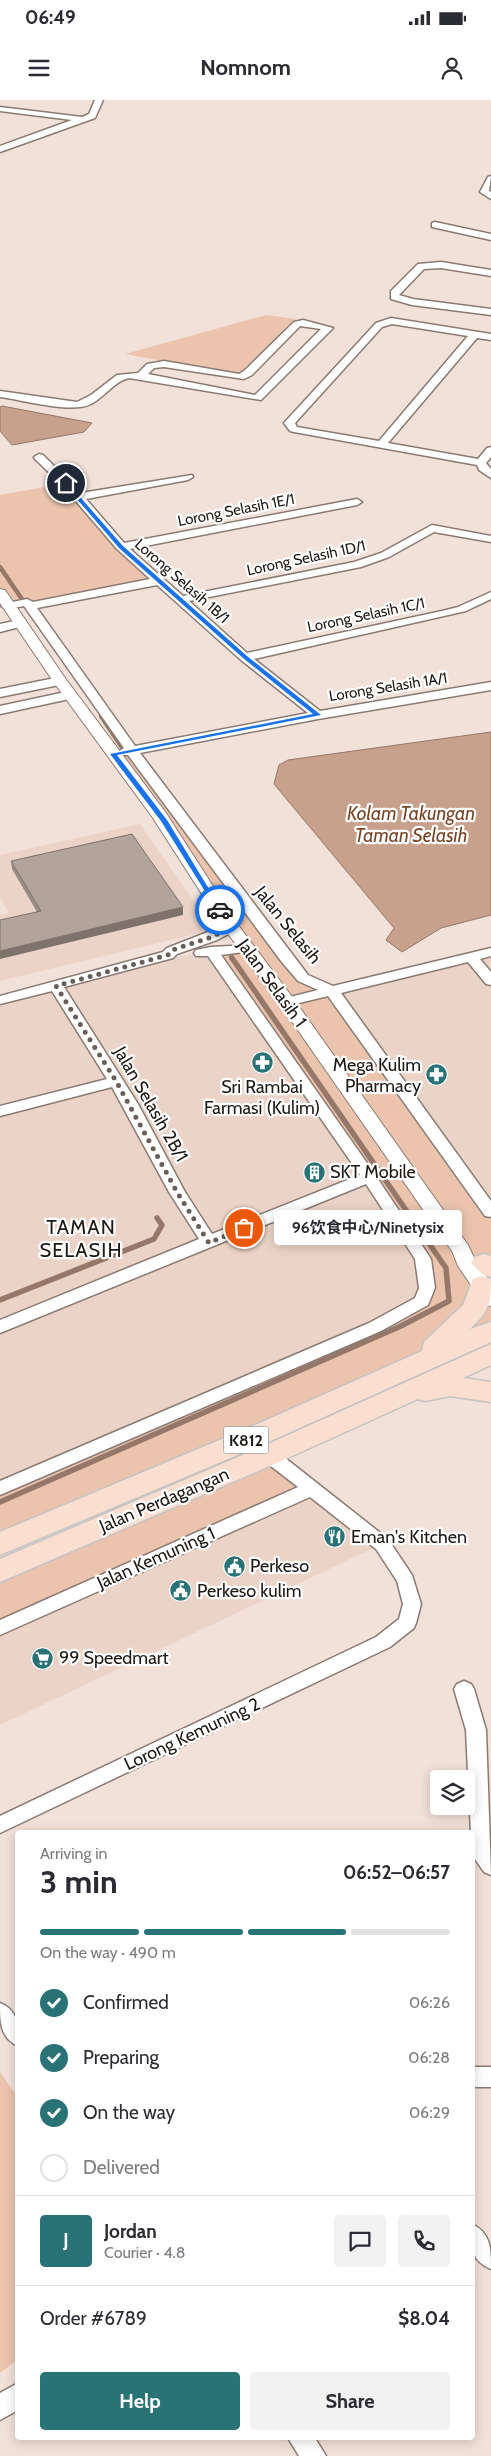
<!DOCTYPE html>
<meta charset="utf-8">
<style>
body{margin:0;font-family:Cabin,"Noto Sans SC",sans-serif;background:#f2f2f3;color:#2b2b33;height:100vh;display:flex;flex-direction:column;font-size:19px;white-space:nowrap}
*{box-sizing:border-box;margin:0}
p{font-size:16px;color:#7c7c81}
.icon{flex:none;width:28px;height:28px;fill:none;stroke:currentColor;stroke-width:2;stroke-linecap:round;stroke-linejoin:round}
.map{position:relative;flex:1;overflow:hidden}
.sheet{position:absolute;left:15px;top:1730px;width:460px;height:610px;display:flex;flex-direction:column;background:#fff;border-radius:5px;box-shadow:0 2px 12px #0003}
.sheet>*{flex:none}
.buttons{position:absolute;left:430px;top:1670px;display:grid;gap:10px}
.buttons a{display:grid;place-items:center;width:45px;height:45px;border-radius:5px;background:#fff;box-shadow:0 2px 12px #0003;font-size:25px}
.pin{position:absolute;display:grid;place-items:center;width:42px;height:42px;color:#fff;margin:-21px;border:2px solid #fff;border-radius:50%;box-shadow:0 1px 5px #0007}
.courier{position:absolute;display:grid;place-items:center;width:50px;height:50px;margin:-25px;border:4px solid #1a73e8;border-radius:50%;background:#fff;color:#222;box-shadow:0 1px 6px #0007}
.bubble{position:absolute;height:35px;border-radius:5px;background:#fff;box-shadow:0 2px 12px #0003;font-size:16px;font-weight:700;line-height:35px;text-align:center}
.headline em{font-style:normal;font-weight:700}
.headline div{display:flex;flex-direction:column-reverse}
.headline{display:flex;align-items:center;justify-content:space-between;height:85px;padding:0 25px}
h1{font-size:32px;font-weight:700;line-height:38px}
.bar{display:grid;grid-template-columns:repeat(4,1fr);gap:8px 5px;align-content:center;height:60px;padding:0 25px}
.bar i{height:6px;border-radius:4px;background:#e1e1e2}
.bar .on{background:#297377}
.bar p{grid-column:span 4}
.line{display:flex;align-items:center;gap:12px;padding:0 25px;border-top:1px solid #e1e1e2}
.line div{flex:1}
.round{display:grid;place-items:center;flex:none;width:52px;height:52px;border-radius:5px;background:#f2f2f3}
ol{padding:0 25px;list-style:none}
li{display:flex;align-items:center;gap:15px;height:55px}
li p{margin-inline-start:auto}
li .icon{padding:5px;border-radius:50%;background:#297377;color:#fff;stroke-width:4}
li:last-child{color:#7c7c81}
li i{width:28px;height:28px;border:2px solid #e1e1e2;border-radius:50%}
.button{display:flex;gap:10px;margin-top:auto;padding:10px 25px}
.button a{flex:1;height:58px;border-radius:5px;background:#297377;color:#fff;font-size:20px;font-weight:700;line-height:58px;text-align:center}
.button a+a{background:#f2f2f3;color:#2b2b33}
.status{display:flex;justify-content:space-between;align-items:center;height:35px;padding:0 25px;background:#fff;direction:ltr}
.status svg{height:14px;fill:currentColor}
header{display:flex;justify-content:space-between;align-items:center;height:65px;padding:0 25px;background:#fff;font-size:22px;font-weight:700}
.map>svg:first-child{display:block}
.built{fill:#ebd4c7}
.green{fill:#ecc4ae}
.water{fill:#c8a18d;stroke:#957869}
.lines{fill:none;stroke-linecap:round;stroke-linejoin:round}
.stream-far1{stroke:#957869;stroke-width:4.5}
.stream{stroke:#957869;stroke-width:5.5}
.minor-casing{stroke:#897b73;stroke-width:3}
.tertiary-casing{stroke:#897b73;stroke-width:2}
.primary-casing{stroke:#c5c3c2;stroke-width:3}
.minor{fill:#fff;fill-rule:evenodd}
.tertiary{fill:#fff;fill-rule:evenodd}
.primary{fill:#fadfd1;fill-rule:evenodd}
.wall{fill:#998c85}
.shaded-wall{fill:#7d726c}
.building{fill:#b2a39b;stroke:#7d726c}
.route{fill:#1a73e8}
.done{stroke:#685f5a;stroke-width:5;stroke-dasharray:0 9}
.labels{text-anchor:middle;stroke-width:4.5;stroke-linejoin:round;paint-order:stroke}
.far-street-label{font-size:15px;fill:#1f1916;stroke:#fff}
.shield{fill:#fff;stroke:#625e5c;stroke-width:1}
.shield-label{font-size:16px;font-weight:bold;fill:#1f1916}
.street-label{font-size:18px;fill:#1f1916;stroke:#fff}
.poi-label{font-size:18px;fill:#1f1916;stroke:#fff;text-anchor:start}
.water-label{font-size:19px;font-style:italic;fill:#794426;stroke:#fff}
.quarter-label{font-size:20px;letter-spacing:1px;fill:#1f1916;stroke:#fff}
</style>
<div class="status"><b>06:49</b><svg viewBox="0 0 49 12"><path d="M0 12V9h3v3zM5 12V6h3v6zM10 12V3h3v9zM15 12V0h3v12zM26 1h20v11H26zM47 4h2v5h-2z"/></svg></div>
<header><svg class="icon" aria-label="menu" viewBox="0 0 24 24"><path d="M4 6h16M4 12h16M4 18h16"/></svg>Nomnom<svg class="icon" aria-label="person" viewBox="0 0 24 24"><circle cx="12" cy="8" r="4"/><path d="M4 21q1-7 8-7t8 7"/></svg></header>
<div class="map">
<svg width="491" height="2356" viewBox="0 0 491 2356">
<rect width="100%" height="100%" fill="#f1e1d9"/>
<g class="built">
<polygon points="140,724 209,823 200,833 0,881 0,815 9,813 0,797 0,755"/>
<polygon points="230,848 287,902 491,852 491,1168 462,1150 482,1185 0,1388 0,900 168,855 178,857"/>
<polygon points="312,1388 382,1444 0,1625 0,1528"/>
</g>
<g class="green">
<polygon points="266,215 296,219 241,272 234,274 125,254"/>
<polygon points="66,383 158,481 30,506 27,502 7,506 0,493 0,395"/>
<polygon points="131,651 303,878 332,891 491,1112 491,1172 477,1158 461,1150 491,1199 491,1231 0,1444 0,1384 421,1201 426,1170 211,851 245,848 113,654"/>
<polygon points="269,1355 312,1388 0,1528 0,1471"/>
<polygon points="0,1972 18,1998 17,2260 0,2273"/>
</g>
<g class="water">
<polygon points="2,306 92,323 84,332 12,345 0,331 0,307"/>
<polygon points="491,632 491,815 441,828 402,852 386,840 394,828 274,684 279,665 288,660"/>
</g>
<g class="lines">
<g class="stream-far1">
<polyline points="0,467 26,505"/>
<polyline points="101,616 125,652"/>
<polyline points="231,857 233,860"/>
</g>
<g class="stream">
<polyline points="0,1200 154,1139 162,1125 157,1118"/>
<polyline points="0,1402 401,1226 449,1201 446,1168 232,858"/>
</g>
<defs>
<g id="minor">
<polygon points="95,0 103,0 95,18 0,52 0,46 72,20 0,11 0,7 82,17 89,14"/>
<polygon points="491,76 489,91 491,92 491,99 480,92 488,77"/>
<polygon points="435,122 491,134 491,140 432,127 432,123"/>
<polygon points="441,162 491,170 491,176 441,168 424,169 399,195 413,199 491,209 491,215 412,205 391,199 391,191 418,164"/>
<path d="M391 218 491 234V240L477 238 388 343 478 359 487 348 491 347V357L486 363 491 369V378L479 370 477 365 294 332 290 331 284 323 376 223ZM392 224 468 236 379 341 297 327 295 323 382 227Z"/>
<path d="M303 220 333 228 261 300 129 278C113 282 105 297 91 304 72 314 23 300 0 297V291L77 302 91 295 117 275 138 273 147 264 164 261 239 274 244 271 294 222ZM300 226 321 229 255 295 148 274 154 268 164 267 244 279 252 275Z"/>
<path d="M39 354 43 355 81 393 192 375 193 377 188 380 86 399 124 443 357 399 362 402 357 405 130 449 183 496 354 462 381 453 432 425 491 436V442L434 432 389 457 361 467 189 501 247 553 442 511 458 507 491 492V499L466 511 254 559 320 611 491 582V590L318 619 140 653 308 875 333 886 491 848V856L480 859 491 872V885L486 884 468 862 341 893 491 1101V1117L485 1116 328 896 287 906 282 905 280 902 282 899 318 890 298 881 281 861 128 655H120L118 652 124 648 24 506 7 509 1 506 3 504 27 499 33 502 150 479 117 449 62 385 35 359 34 357ZM157 485 241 560 308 613 135 646 37 508Z"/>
<polygon points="19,520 23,522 23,526 0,532 0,524"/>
<polygon points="60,577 64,578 66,581 64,584 0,597 0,589"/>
<polygon points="70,591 74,592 76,595 74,598 0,614 0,606"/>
<polygon points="231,823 236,824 238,827 236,830 217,840 177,854 173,858 64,887 138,1004 185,1092 212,1134 360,1075 208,856 196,856 194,853 196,850 211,847 251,845 253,848 251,851 221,855 374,1073 431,1159 435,1188 428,1205 381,1231 0,1395 0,1381 369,1223 415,1198 419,1188 415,1159 366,1084 0,1233 0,1220 199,1139 169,1092 112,987 0,1016 0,1006 107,979 52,891 0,904 0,896 163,852 167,848"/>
<polygon points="269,1349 275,1350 388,1439 412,1475 421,1504 416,1523 414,1528 390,1547 0,1733 0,1716 376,1537 399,1519 403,1504 397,1481 376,1449 310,1397 0,1535 0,1520 298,1387 263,1360 260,1355 263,1350"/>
<polygon points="464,1581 471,1584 474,1589 486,1630 491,1775 484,1772 472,1755 466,1630 454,1589 457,1584"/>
<path d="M0 1903C20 1911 18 1928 18 1946 0 1938 0 1921 0 1903Z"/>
<rect x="472" y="1967" width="19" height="20"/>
<path d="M472 2124C491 2133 491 2149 491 2169 469 2160 472 2145 472 2124Z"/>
<polygon points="18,2283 18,2310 0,2320 0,2293"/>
<polygon points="288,2338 315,2338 326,2356 299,2356"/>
</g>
<polygon id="tertiary" points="0,489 5,490 65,578 166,713 238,825 293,898 468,1145 475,1160 491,1184 491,1206 484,1204 458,1166 452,1151 281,906 223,827 153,718 55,584 0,503"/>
<g id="primary">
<polygon points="484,1154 491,1156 491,1177 482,1174 471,1163 475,1157"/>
<path d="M482 1176 491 1179C491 1205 489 1211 470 1229L491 1222V1242L266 1343 0 1455V1432L246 1329 422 1251 424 1242 463 1205 473 1179Z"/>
<polygon points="491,1244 491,1265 463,1278 491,1282 491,1302 450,1296 425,1301 418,1299 279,1362 0,1482 0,1459 259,1348"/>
</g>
</defs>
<use href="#minor" class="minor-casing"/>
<use href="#tertiary" class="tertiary-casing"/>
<use href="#primary" class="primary-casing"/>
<use href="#minor" class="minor"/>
<use href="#tertiary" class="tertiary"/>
<use href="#primary" class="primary"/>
</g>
<polygon class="wall" points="11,761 183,815 37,812 12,769"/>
<polygon class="shaded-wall" points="183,807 183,815 0,859 0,851"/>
<polygon class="building" points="132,734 183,807 0,851 0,820 41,811 11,761"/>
<polygon class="route" points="66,381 123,446 247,556 321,615 117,655 167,720 223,812 218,812 161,721 110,654 313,614 243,558 119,448 64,384"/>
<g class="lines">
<polyline class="done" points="220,810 231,827 212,837 172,850 168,855 56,886 116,981 177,1092 209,1143 244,1128"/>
</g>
<defs>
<symbol id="pharmacy-disc" viewBox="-11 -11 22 22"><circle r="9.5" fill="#297377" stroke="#fff"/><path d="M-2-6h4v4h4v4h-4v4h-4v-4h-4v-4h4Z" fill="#fff"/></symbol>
<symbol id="building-disc" viewBox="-11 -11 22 22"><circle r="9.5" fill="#297377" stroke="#fff"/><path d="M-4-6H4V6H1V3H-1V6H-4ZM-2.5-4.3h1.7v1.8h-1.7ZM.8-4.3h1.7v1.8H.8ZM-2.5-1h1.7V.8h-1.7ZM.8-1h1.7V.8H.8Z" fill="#fff"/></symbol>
<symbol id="restaurant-disc" viewBox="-11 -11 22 22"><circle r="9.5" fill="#297377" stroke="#fff"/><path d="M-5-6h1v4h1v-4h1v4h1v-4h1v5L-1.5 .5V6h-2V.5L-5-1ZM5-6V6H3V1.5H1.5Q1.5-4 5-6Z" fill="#fff"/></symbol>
<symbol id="civic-disc" viewBox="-11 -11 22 22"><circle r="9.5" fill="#297377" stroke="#fff"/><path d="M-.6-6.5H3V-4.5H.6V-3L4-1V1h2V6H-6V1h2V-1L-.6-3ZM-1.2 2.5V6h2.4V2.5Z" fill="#fff"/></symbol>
<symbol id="supermarket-disc" viewBox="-11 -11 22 22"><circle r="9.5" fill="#297377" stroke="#fff"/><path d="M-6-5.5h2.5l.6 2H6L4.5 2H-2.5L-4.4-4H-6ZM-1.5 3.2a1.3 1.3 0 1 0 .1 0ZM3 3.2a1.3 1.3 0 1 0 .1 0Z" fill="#fff"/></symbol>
</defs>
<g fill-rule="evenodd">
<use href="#pharmacy-disc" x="250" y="950" width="25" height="25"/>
<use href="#pharmacy-disc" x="424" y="962" width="25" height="25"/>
<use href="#building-disc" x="302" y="1060" width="25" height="25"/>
<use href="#restaurant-disc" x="322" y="1424" width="25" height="25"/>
<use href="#civic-disc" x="222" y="1454" width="25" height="25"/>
<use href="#civic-disc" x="168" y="1478" width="25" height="25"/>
<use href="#supermarket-disc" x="30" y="1546" width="25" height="25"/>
</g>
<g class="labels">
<g class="far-street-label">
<text transform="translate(236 410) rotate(-11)" y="5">Lorong Selasih 1E/1</text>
<text transform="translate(306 458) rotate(-12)" y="5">Lorong Selasih 1D/1</text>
<text transform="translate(182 481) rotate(41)" y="5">Lorong Selasih 1B/1</text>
<text transform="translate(366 515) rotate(-12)" y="5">Lorong Selasih 1C/1</text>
<text transform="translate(388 587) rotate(-9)" y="5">Lorong Selasih 1A/1</text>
</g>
<rect class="shield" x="223.5" y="1326.5" width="45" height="27" rx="4"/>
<g class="shield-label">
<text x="246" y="1346">K812</text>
</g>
<g class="street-label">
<text transform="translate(288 825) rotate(51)" y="6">Jalan Selasih</text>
<text transform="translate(272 883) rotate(54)" y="6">Jalan Selasih 1</text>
<text transform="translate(151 1004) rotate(60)" y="6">Jalan Selasih 2B/1</text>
<text transform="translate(164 1400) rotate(-23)" y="6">Jalan Perdagangan</text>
<text transform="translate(156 1458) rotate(-24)" y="6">Jalan Kemuning 1</text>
<text transform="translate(192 1634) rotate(-25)" y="6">Lorong Kemuning 2</text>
</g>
<g class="poi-label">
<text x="421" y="971" text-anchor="end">Mega Kulim<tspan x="421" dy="21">Pharmacy</tspan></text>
<text x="262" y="993" text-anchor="middle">Sri Rambai<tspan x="262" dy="21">Farmasi (Kulim)</tspan></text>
<text x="330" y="1078">SKT Mobile</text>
<text x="351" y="1443">Eman's Kitchen</text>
<text x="250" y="1472">Perkeso</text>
<text x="197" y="1497">Perkeso kulim</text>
<text x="59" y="1564">99 Speedmart</text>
</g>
<g class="water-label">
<text x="411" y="720">Kolam Takungan<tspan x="411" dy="22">Taman Selasih</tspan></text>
</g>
<g class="quarter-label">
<text x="81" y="1134">TAMAN<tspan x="81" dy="23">SELASIH</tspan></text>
</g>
</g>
</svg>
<div class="buttons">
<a><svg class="icon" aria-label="layers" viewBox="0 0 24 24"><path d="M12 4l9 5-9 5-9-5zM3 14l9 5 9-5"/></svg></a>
</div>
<div class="pin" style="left:244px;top:1128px;background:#ea580c"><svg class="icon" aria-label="bag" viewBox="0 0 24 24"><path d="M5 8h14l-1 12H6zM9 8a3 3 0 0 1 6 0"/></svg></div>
<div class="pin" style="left:66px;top:383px;background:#1f2937"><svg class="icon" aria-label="home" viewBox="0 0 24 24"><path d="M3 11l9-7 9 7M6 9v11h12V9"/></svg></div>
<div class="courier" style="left:220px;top:810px"><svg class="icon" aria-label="car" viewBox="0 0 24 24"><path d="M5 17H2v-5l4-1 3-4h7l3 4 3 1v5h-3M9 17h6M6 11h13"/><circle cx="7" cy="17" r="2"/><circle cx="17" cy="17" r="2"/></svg></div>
<div class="bubble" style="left:274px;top:1110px;width:188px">96饮食中心/Ninetysix</div>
<section class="sheet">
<div class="headline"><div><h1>3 min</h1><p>Arriving in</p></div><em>06:52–06:57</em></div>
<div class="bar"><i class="on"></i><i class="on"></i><i class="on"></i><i></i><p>On the way · 490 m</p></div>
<ol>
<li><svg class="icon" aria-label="check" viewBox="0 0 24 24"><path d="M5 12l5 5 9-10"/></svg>Confirmed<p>06:26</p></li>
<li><svg class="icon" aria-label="check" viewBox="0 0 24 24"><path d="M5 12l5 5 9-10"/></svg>Preparing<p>06:28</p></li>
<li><svg class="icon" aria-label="check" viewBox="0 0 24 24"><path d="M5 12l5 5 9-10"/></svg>On the way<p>06:29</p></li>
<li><i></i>Delivered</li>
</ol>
<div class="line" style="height:90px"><b class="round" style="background:#297377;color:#fff">J</b><div><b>Jordan</b><p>Courier · 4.8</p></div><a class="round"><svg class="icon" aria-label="chat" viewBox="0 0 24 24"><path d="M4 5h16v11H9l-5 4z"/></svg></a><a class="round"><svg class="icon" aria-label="phone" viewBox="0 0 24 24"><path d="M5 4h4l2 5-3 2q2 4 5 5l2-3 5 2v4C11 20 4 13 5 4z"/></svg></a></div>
<div class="line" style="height:65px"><div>Order #6789</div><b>$8.04</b></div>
<div class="button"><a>Help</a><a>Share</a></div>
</section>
</div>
